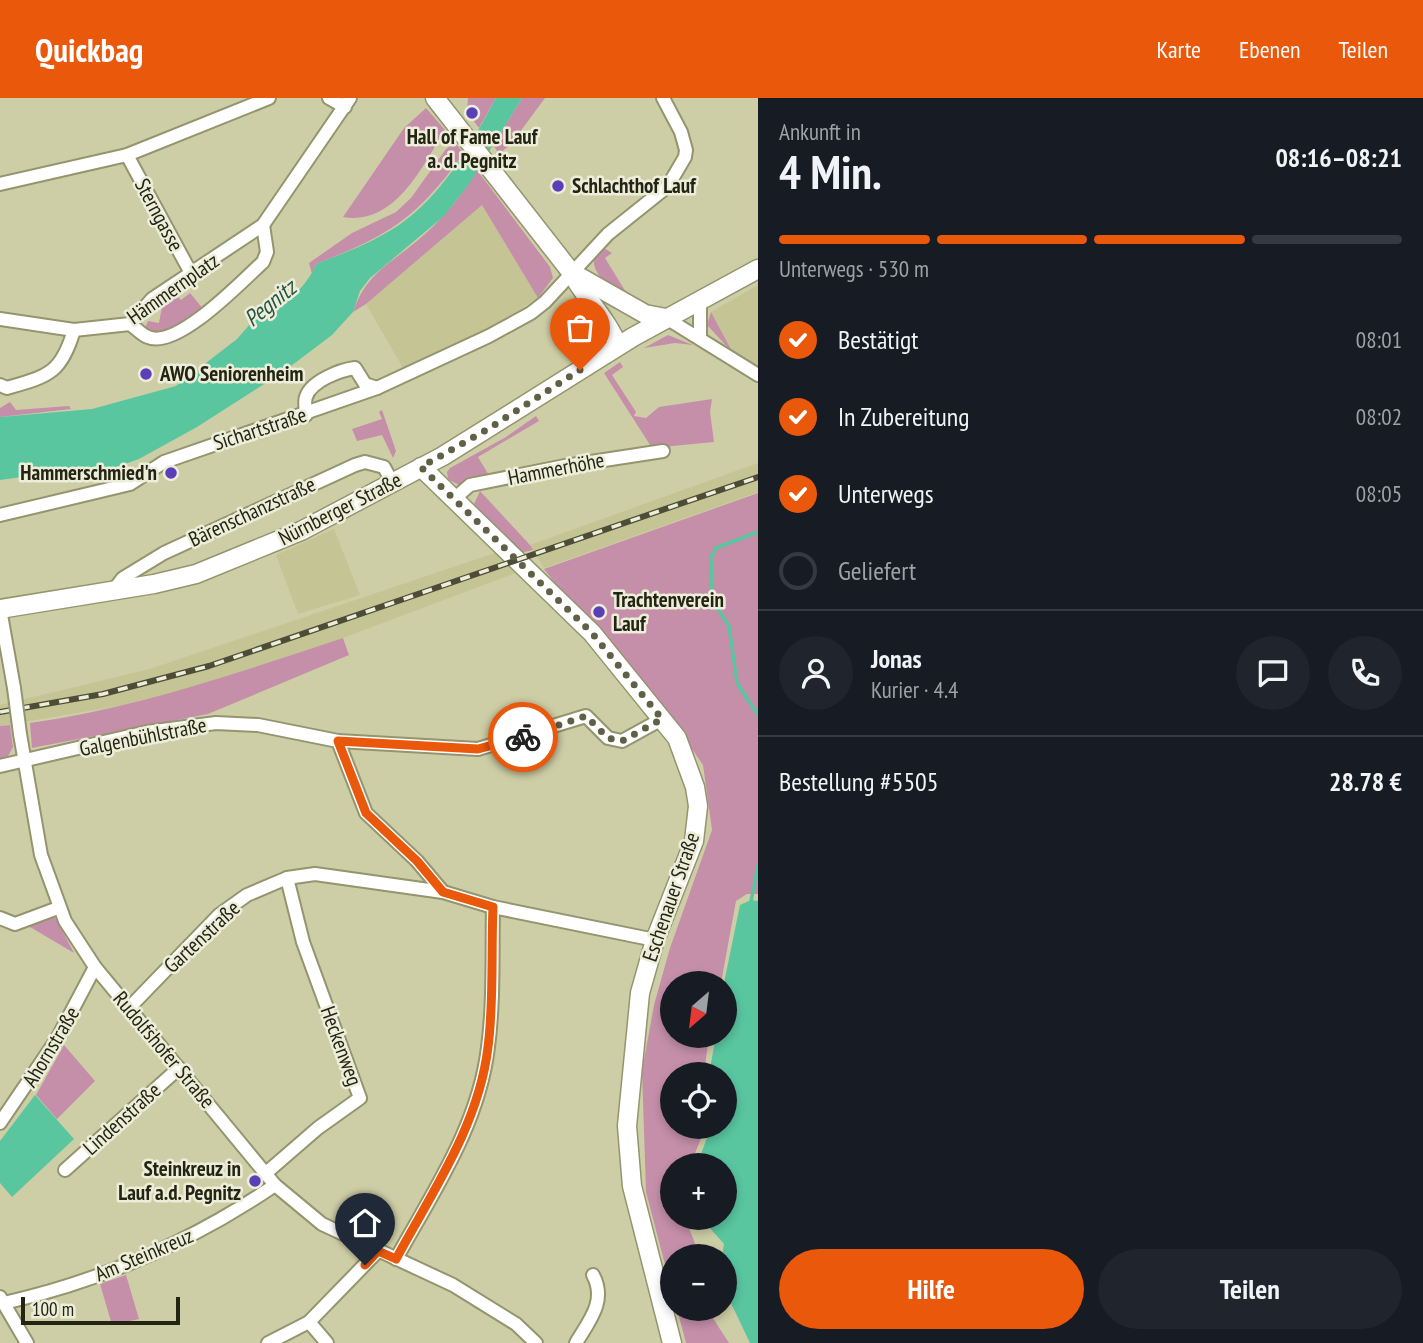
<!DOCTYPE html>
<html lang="de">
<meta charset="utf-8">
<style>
body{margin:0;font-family:"PT Sans Narrow",sans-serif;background:#20242c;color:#f1f3f6;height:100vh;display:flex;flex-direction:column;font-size:26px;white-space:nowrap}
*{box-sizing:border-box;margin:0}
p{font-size:23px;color:#9ea1a6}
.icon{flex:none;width:38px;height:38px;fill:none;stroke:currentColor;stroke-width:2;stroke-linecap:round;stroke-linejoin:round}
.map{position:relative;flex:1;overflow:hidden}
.sheet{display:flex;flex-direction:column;background:#171b24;width:665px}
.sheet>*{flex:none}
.needle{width:46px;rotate:208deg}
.fabs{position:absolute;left:660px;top:873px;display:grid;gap:14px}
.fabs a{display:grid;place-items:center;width:77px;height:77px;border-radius:50%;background:#171b24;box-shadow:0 4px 10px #0003;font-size:35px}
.scale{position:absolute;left:21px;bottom:18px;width:159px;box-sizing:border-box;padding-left:7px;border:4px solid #242414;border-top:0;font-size:19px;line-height:24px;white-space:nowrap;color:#242414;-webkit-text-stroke:5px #edeed9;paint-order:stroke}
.pin{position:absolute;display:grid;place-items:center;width:60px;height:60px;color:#fff;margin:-72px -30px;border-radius:50% 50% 50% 0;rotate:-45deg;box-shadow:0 0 7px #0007}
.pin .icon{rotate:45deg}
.courier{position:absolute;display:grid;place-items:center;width:70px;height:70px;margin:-35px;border:5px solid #ea580c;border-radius:50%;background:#fff;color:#222;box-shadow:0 2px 9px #0007}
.headline em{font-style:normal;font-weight:600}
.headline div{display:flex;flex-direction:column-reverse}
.headline{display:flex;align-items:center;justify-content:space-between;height:119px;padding:0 21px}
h1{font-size:46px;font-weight:600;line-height:52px}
.bar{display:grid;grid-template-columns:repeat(4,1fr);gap:10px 7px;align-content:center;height:84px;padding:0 21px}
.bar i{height:9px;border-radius:5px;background:#363941}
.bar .selected{background:#ea580c}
.bar p{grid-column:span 4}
.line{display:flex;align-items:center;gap:18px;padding:0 21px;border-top:2px solid #363941}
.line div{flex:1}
.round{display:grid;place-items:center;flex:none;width:74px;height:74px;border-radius:37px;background:#20242c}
ol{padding:0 21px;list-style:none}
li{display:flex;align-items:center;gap:21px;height:77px}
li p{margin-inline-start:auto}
li .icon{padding:7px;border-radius:50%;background:#ea580c;color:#fff;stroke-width:4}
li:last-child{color:#9ea1a6}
li i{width:38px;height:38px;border:4px solid #363941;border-radius:50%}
.button{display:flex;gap:14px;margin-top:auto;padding:14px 21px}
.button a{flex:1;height:80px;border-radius:42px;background:#ea580c;color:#fff;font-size:28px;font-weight:600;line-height:80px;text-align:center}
.button a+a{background:#20242c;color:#f1f3f6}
header{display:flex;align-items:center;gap:42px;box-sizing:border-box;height:98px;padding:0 35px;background:#ea580c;color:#fff}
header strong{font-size:33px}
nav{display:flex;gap:38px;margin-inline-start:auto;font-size:24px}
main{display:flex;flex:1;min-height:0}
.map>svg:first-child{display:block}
.built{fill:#c4c494}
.green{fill:#c58faa}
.water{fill:#59c6a0}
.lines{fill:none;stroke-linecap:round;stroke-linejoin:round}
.stream{stroke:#59c6a0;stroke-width:3.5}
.street-casing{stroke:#94946e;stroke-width:16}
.secondary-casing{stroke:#94946e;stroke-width:21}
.street{stroke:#fff;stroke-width:12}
.secondary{stroke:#fff;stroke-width:18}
.rail-casing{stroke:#4d4d37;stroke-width:6}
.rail{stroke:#edeed9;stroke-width:3.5;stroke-dasharray:10;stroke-linecap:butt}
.street-bridge-casing{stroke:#94946e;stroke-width:16;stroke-linecap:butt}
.street-bridge{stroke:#fff;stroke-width:12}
.done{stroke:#606047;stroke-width:7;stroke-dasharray:0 12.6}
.route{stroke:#ea580c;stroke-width:9}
.poi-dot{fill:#5a3fb8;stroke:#edeed9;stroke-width:2.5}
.labels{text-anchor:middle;stroke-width:5;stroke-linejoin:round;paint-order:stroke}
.poi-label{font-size:21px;font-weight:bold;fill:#242414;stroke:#edeed9;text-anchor:start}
.street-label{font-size:21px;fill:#242414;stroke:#edeed9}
.water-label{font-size:23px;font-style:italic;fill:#275545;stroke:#edeed9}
</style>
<header>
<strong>Quickbag</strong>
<nav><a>Karte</a><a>Ebenen</a><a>Teilen</a></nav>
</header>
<main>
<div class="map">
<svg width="758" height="1245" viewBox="0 0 758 1245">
<rect width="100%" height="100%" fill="#cecea6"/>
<g class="built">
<polygon points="482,107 538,200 462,246 403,270 366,206"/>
<polygon points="758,187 758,270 733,254 711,214"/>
<polygon points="758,365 758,394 544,470 530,447"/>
<polygon points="334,431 360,497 298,516 276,457"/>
<polygon points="498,454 518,474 343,540 207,585 124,607 0,628 0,607 150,571"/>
</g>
<g class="green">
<polygon points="468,0 496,0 479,30 467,14"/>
<polygon points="522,0 545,0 511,46 499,56 493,47"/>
<path d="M426 10 445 32C422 69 395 128 343 119L404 30Z"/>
<path d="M455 45 464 55C416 121 390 137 316 166L312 176 309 165 352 135 396 114 411 100 446 51Z"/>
<path d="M477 72 550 169 553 180 538 200 482 107 366 206 353 214C366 176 388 167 417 143 441 123 461 99 477 72Z"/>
<path d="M604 150 612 155 605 160 632 204 637 201 643 210C628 204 591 180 594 162Z"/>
<path d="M190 195 204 212C188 222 163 244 145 230L148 223 159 225 163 203 176 196 181 202Z"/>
<polygon points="711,214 733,255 707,227"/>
<polygon points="668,237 693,247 675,245 644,250"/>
<polygon points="620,264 623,269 612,277 636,314 634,318 646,320 659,309 712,301 710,314 714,344 652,350 604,275"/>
<polygon points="10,304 16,312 69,308 71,311 0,319 0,310"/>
<polygon points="382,312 396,353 393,360 382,337 357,343 352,331 382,321 379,314"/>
<polygon points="536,318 539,323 478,359 490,379 459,387 448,381 447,374 450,370 506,339"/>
<polygon points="480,393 530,447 533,452 520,455 474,406"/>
<polygon points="758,395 758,796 747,796 736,803 721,885 672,886 672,938 709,938 704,976 672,976 672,1029 703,1029 703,1036 690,1067 672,1068 672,1120 685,1120 700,1158 672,1158 672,1193 646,1094 642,973 654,907 670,850 712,732 703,667 664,610 621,556 570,504 544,471"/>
<path d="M343 540 349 557 208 616 32 650 30 625C138 610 240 574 343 540Z"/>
<polygon points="10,627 13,649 8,658 0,661 0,628"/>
<polygon points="52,819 56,821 74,855 25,826"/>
<polygon points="64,947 95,983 57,1021 36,997"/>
<polygon points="126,1177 139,1221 112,1227 100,1186"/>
<polygon points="677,1211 707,1211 729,1245 686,1245"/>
</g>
<g class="water">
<path d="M496 0H522L469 86 444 118 370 180 360 193 353 214 332 237 283 274 197 329 139 361 111 371 101 368 0 382V319L92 311 176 288 237 241 258 217C280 214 308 188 316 166 347 154 380 142 407 121 446 91 473 43 496 0Z"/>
<polygon points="751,802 758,803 758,1245 750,1245 729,1201 724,1158 722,1158 724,1146 701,1120 724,1120 724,1068 697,1067 711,1029 724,1029 724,976 709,976 716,938 724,938 724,885 740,807"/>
<polygon points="35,997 74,1041 12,1099 0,1085 0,1043"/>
</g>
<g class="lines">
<g class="stream">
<polyline points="758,434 716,450 711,459 712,502 729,528 737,585 758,617"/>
<polyline points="751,803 758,768"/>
</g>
<defs>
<g id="street">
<polyline points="329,0 345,9"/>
<polyline points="127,57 192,177"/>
<polyline points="0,86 127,57 269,0"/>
<polyline points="700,203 700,240"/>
<polyline points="666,220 758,277"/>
<polyline points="0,221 74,232 130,226 152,201 263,127 350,0"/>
<path d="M130 226C136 230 142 237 148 239 177 252 243 182 263 164L267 154 263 127"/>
<path d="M0 287 7 290C48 278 61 276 74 232"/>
<path d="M306 317C306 312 304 304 306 299 311 283 340 272 355 270L365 286 377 290"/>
<polyline points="454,401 470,387 565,368 663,353"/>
<polyline points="0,417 130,386 164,364 377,290 489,238 531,215 545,204 608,136 668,88 685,59 686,52 681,34 663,0"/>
<polyline points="113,493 123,480 164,455 355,367 365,364 384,369 392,384"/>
<polyline points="0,511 14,590"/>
<polyline points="20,636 41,757 65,823 95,869 275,1087 322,1126 453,1187 516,1226 536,1245"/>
<polyline points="338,643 366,715 417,763 443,794"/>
<polyline points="0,668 147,634 216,625 258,627 338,643 478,651 586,618 608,640 622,643 662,621"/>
<polyline points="0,820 15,826 58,810"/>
<polyline points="129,910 219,817 247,797 287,780 315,776 443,794 493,809 655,842"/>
<polyline points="0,1025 57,941 95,869"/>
<polyline points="65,1072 179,970"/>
<polyline points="266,1075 318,1030 360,1000 303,844 287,780"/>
<path d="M396 1161C433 1094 479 1027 488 949 494 904 492 855 493 809"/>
<polyline points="0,1199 27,1245"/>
<path d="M4 1205C101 1183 193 1143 275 1087"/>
<polyline points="309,1224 327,1245"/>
<polyline points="268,1245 309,1224 378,1153"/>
<path d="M576 1245C589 1223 607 1203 593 1177"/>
</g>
<g id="secondary">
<path d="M435 0 571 174C585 200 607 221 618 248"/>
<polyline points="571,174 645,216 666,220"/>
<polyline points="421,369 592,535 677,640 695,689 698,708 694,743 655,842 640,895 627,1028 632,1088 672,1245"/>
<polyline points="0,511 154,486 196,476 301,433 443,358 633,239 758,171"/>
</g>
</defs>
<use href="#street" class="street-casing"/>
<use href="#secondary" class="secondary-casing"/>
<use href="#street" class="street"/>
<use href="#secondary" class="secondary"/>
<defs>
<polyline id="rail" points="0,614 103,596 209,568 758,379"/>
</defs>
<use href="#rail" class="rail-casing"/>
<use href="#rail" class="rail"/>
<defs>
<polyline id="street-bridge" points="14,590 20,636"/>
</defs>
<use href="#street-bridge" class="street-bridge-casing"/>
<use href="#street-bridge" class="street-bridge"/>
</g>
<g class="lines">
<polyline class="done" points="523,639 586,618 608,640 622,643 662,621 592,535 421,369 488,331 580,272"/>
<path class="route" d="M365 1167 378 1153 396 1161C432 1094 479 1027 488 949 494 904 491 855 493 809L443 794 417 763 366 715 338 643 478 651 523 639"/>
</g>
<g class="poi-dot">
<circle cx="472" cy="15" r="7"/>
<circle cx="558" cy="88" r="7"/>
<circle cx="146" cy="276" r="7"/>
<circle cx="171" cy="375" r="7"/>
<circle cx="599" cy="514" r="7"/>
<circle cx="255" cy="1083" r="7"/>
</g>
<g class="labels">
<g class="poi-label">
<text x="472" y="46" text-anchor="middle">Hall of Fame Lauf<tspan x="472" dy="24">a. d. Pegnitz</tspan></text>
<text x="572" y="95">Schlachthof Lauf</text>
<text x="160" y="283">AWO Seniorenheim</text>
<text x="157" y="382" text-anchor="end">Hammerschmied'n</text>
<text x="613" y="509">Trachtenverein<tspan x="613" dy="24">Lauf</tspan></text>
<text x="241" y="1078" text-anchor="end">Steinkreuz in<tspan x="241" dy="24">Lauf a.d. Pegnitz</tspan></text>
</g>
<g class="street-label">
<text transform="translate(159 117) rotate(62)" y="7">Sterngasse</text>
<text transform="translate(173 191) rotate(-35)" y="7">Hämmernplatz</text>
<text transform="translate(260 331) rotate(-18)" y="7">Sichartstraße</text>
<text transform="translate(556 371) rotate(-11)" y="7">Hammerhöhe</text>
<text transform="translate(340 411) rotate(-27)" y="7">Nürnberger Straße</text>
<text transform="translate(252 414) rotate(-25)" y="7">Bärenschanzstraße</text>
<text transform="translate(143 639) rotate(-11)" y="7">Galgenbühlstraße</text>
<text transform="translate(671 799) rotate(-71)" y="7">Eschenauer Straße</text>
<text transform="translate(202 839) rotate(-43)" y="7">Gartenstraße</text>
<text transform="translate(341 948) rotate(70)" y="7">Heckenweg</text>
<text transform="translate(51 949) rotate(-59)" y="7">Ahornstraße</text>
<text transform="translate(164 952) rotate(50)" y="7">Rudolfshofer Straße</text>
<text transform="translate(122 1021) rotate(-42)" y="7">Lindenstraße</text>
<text transform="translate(144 1157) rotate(-23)" y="7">Am Steinkreuz</text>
</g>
<g class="water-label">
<text transform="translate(270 205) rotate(-39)" y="8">Pegnitz</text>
</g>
</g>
</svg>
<div class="fabs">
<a><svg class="needle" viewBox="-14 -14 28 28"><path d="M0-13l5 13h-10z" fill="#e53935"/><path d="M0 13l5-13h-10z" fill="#9ea1a6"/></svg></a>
<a><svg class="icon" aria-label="locate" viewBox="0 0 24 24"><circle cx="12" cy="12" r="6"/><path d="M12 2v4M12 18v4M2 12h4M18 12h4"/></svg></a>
<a>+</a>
<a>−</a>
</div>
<div class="scale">100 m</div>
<div class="pin" style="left:580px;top:272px;background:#ea580c"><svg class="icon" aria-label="bag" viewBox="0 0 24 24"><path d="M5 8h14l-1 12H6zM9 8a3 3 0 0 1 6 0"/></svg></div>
<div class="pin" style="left:365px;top:1167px;background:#1f2937"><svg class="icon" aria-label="home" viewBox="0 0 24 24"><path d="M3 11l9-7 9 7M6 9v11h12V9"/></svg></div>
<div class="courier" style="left:523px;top:639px"><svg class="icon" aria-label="bike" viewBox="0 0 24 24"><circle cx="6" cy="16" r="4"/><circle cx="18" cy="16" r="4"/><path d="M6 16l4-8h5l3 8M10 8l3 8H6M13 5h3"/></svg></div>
</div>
<section class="sheet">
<div class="headline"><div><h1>4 Min.</h1><p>Ankunft in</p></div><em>08:16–08:21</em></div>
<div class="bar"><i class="selected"></i><i class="selected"></i><i class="selected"></i><i></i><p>Unterwegs · 530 m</p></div>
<ol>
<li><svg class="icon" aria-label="check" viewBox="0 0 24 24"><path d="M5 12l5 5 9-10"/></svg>Bestätigt<p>08:01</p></li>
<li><svg class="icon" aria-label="check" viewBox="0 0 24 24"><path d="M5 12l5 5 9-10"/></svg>In Zubereitung<p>08:02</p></li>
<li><svg class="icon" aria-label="check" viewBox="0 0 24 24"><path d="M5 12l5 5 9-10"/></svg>Unterwegs<p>08:05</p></li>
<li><i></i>Geliefert</li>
</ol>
<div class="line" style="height:126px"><a class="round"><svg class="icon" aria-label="person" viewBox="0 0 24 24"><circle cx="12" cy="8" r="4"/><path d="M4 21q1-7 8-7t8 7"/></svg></a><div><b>Jonas</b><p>Kurier · 4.4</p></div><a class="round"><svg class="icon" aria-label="chat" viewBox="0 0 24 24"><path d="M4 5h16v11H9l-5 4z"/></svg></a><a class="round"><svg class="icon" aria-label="phone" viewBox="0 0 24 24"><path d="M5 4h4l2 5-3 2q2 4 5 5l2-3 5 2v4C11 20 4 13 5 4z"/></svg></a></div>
<div class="line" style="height:91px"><div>Bestellung #5505</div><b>28.78 €</b></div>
<div class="button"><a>Hilfe</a><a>Teilen</a></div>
</section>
</main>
